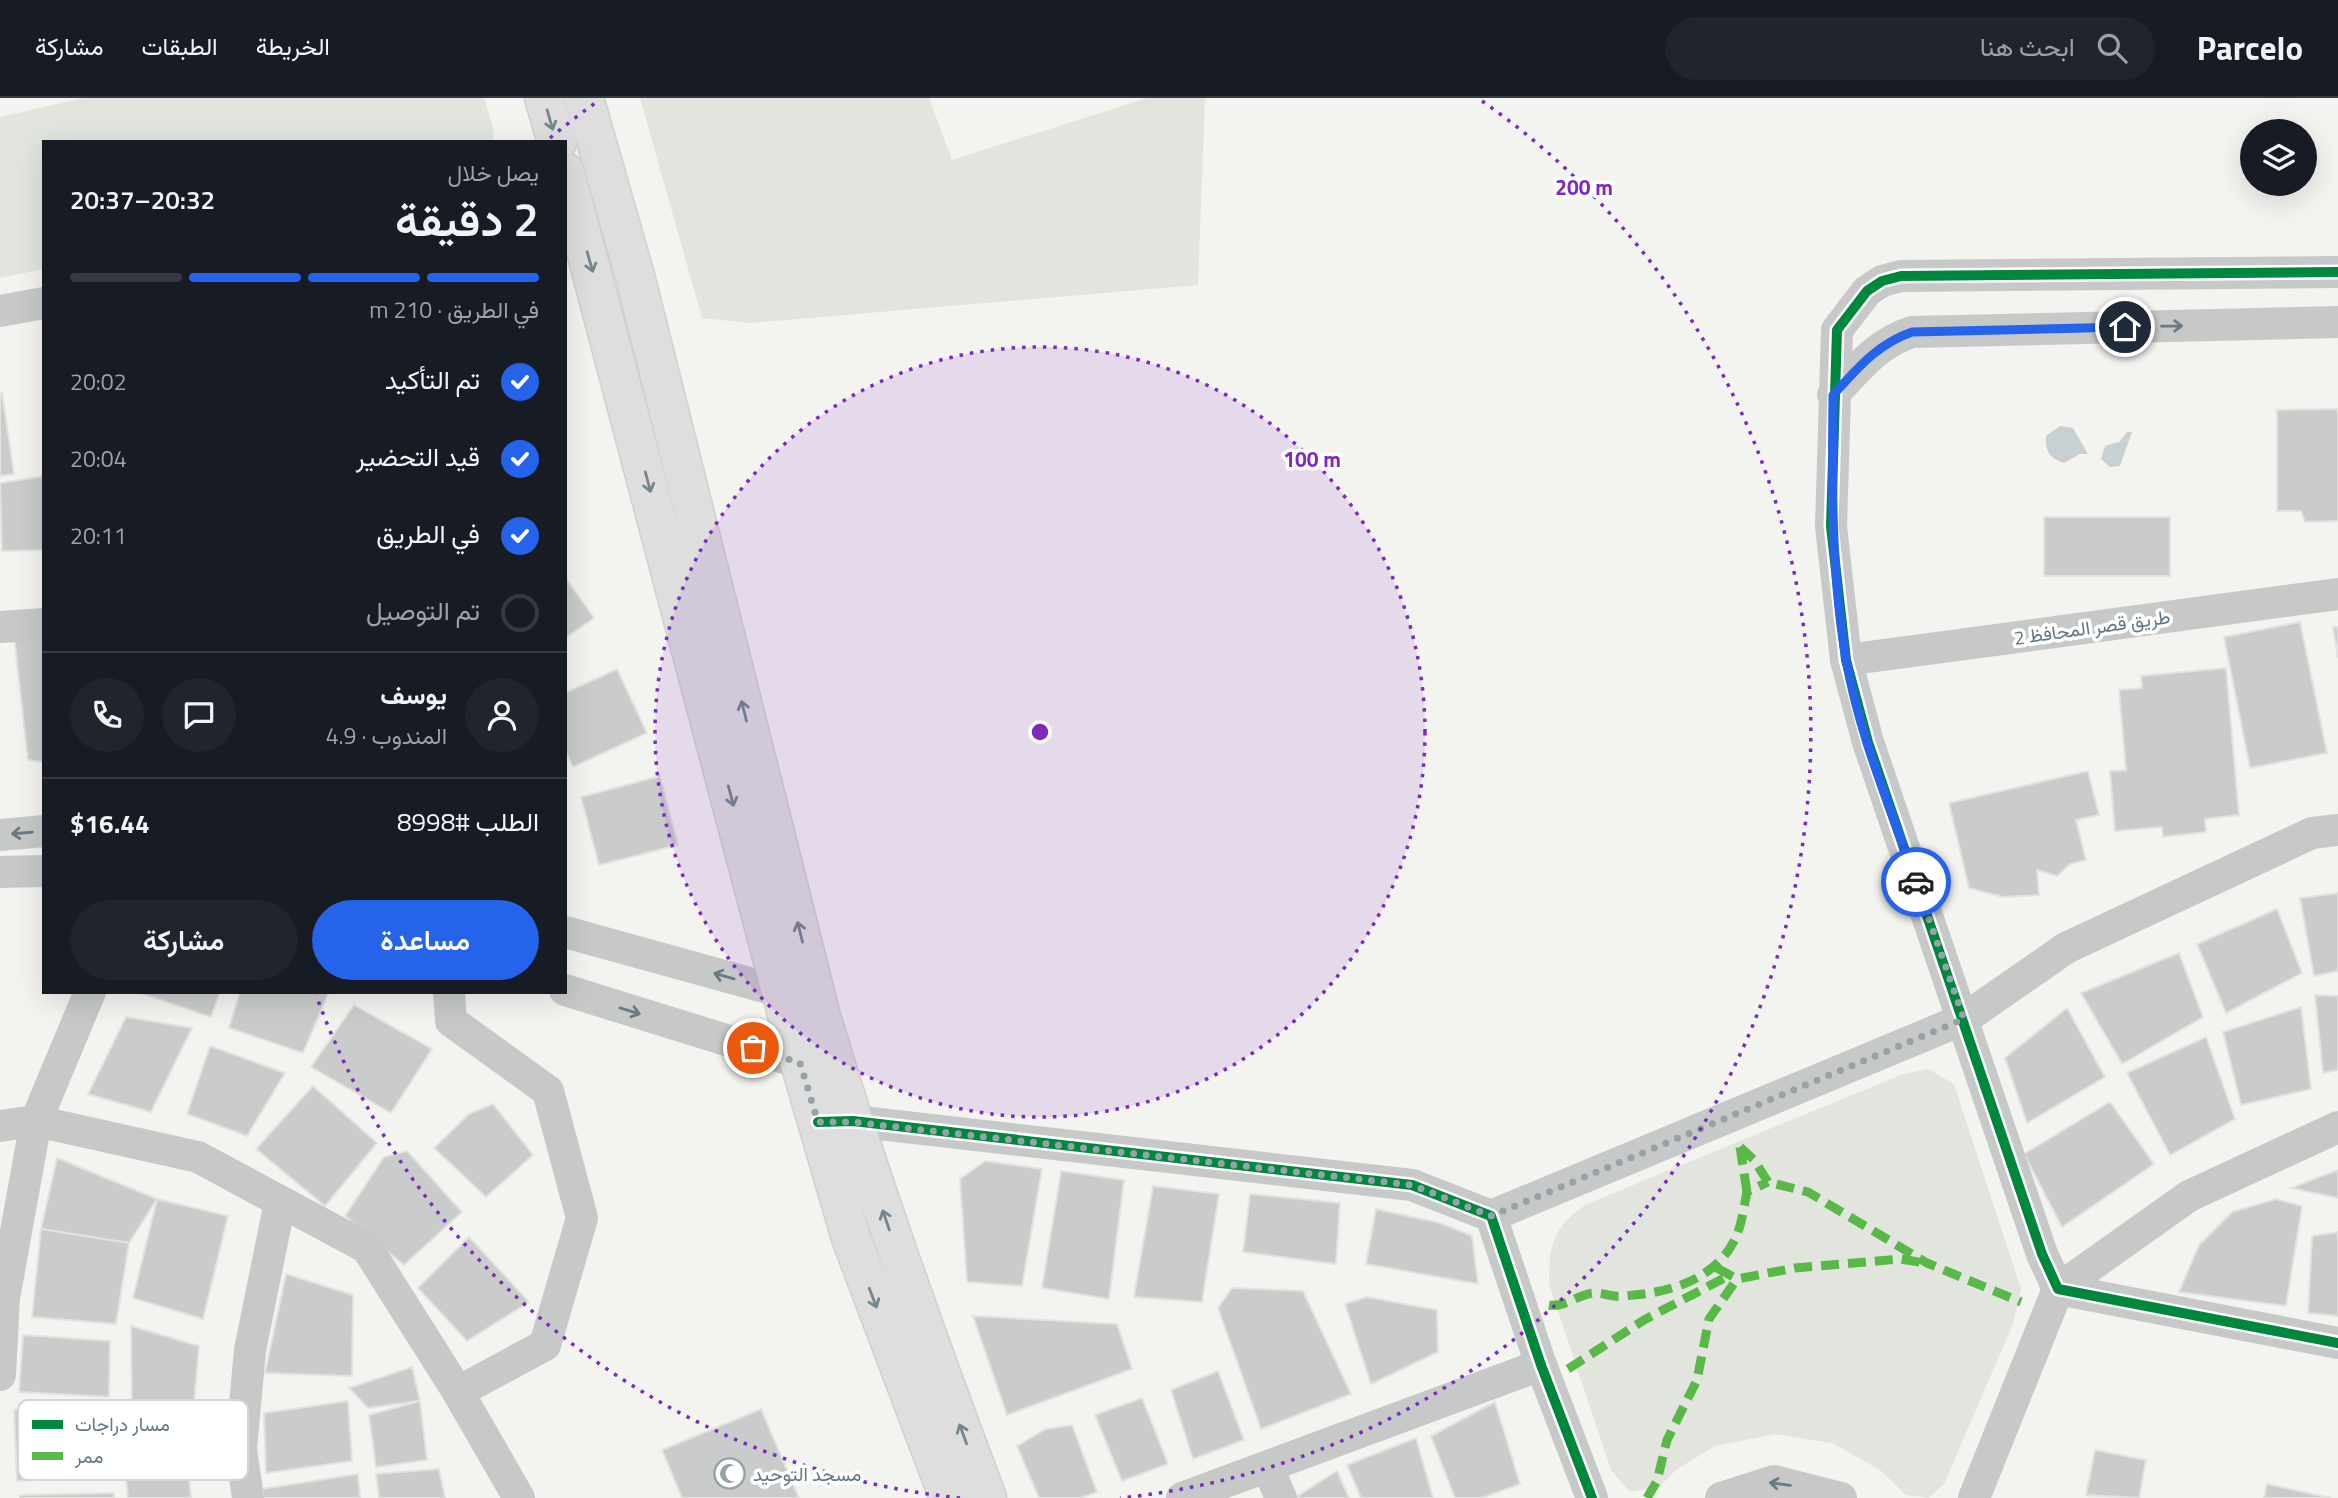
<!DOCTYPE html>
<html lang="ar">
<meta charset="utf-8">
<style>
body{margin:0;font-family:"Titillium Web",Vazirmatn,sans-serif;background:#20242c;color:#f1f3f6;direction:rtl;height:100vh;display:flex;flex-direction:column;font-size:26px;white-space:nowrap}
*{box-sizing:border-box;margin:0}
p{font-size:23px;color:#9ea1a6}
.icon{flex:none;width:38px;height:38px;fill:none;stroke:currentColor;stroke-width:2;stroke-linecap:round;stroke-linejoin:round}
.map{position:relative;flex:1;overflow:hidden;direction:ltr}
.drawer{position:absolute;left:42px;top:42px;width:525px;height:854px;display:flex;flex-direction:column;background:#171b24;border-radius:0px;box-shadow:0 7px 28px #0002;direction:rtl}
.drawer>*{flex:none}
.fabs{position:absolute;left:2240px;top:21px;display:grid;gap:14px}
.fabs a{display:grid;place-items:center;width:77px;height:77px;border-radius:50%;background:#171b24;box-shadow:0 7px 28px #0002;font-size:35px}
.pin{position:absolute;display:grid;place-items:center;width:60px;height:60px;color:#fff;margin:-30px;border:4px solid #fff;border-radius:50%;box-shadow:0 2px 7px #0007}
.courier{position:absolute;display:grid;place-items:center;width:70px;height:70px;margin:-35px;border:5px solid #2563eb;border-radius:50%;background:#fff;color:#222;box-shadow:0 2px 9px #0007}
.summary em{font-style:normal;font-weight:600}
.summary div{display:flex;flex-direction:column-reverse}
.summary{display:flex;align-items:center;justify-content:space-between;height:119px;padding:0 28px}
h1{font-size:46px;font-weight:600;line-height:52px}
.bar{display:grid;grid-template-columns:repeat(4,1fr);gap:10px 7px;align-content:center;height:84px;padding:0 28px}
.bar i{height:9px;border-radius:5px;background:#363941}
.bar .current{background:#2563eb}
.bar p{grid-column:span 4}
.line{display:flex;align-items:center;gap:18px;padding:0 28px;border-top:2px solid #363941}
.line div{flex:1}
.round{display:grid;place-items:center;flex:none;width:74px;height:74px;border-radius:37px;background:#20242c}
ol{padding:0 28px;list-style:none}
li{display:flex;align-items:center;gap:21px;height:77px}
li p{margin-inline-start:auto}
li .icon{padding:7px;border-radius:50%;background:#2563eb;color:#fff;stroke-width:4}
li:last-child{color:#9ea1a6}
li i{width:38px;height:38px;border:4px solid #363941;border-radius:50%}
.action{display:flex;gap:14px;margin-top:auto;padding:14px 28px}
.action a{flex:1;height:80px;border-radius:42px;background:#2563eb;color:#fff;font-size:28px;font-weight:600;line-height:80px;text-align:center}
.action a+a{background:#20242c;color:#f1f3f6}
header{display:flex;align-items:center;gap:42px;box-sizing:border-box;height:98px;padding:0 35px;background:#171b24;border-bottom:2px solid #363941}
header strong{font-size:33px}
nav{display:flex;gap:38px;margin-inline-start:auto;font-size:24px}
.search{width:490px;height:63px;background:#20242c;display:flex;align-items:center;gap:18px;box-sizing:border-box;padding:0 24px;border-radius:38px;color:#9ea1a6;font-size:26px}
.map>svg:first-child{display:block}
.green{fill:#e1e5de}
.water{fill:#c7d1d3}
.building{fill:#cacccc;stroke:#e2e2e0;stroke-width:2}
.lines{fill:none;stroke-linecap:round;stroke-linejoin:round}
.major-casing{stroke:#cfd0cf;stroke-width:41}
.minor{stroke:#c7c8c8;stroke-width:32}
.major{stroke:#dddedd;stroke-width:38}
.quiet{stroke:#58b947;stroke-width:9;stroke-dasharray:18 9;stroke-linecap:butt}
.cycleway-casing{stroke:#fff;stroke-width:15}
.cycleway{stroke:#00873e;stroke-width:10}
.oneway{stroke:#74868f}
.oneway2{stroke:#677b85}
.done{stroke:#95a2a8;stroke-width:7;stroke-dasharray:0 12.6}
.route{stroke:#2563eb;stroke-width:9}
.ring{fill:none;stroke:#7b2cbf;stroke-width:3.5;stroke-dasharray:3.5 7}
.labels{text-anchor:middle;stroke-width:7;stroke-linejoin:round;paint-order:stroke}
.street-label{font-size:19px;fill:#627781;stroke:#fff}
.poi-label{font-size:19px;fill:#627781;stroke:#fff;text-anchor:start}
.key{fill:#fff;stroke:#d0d6d9;stroke-width:2}
.key-label{font-size:19px;fill:#627781}
.centre{fill:#7b2cbf;stroke:#fff;stroke-width:3.5}
.ring-label{font-size:21px;text-anchor:middle;font-weight:bold;fill:#7b2cbf;stroke:#fff;stroke-width:7;stroke-linejoin:round;paint-order:stroke}
</style>
<header>
<strong>Parcelo</strong>
<div class="search"><svg class="icon" aria-label="search" viewBox="0 0 24 24"><circle cx="10" cy="10" r="6"/><path d="M15 15l6 6"/></svg>ابحث هنا</div>
<nav><a>الخريطة</a><a>الطبقات</a><a>مشاركة</a></nav>
</header>
<div class="map">
<svg width="2338" height="1400" viewBox="0 0 2338 1400">
<rect width="100%" height="100%" fill="#f3f3f0"/>
<g class="green">
<polygon points="83,0 484,0 494,32 493,44 44,44 44,171 0,180 0,19"/>
<polygon points="640,0 929,0 952,62 1147,0 1205,0 1198,187 749,225 702,220"/>
<path d="M1928 971 1954 986 2021 1191 2013 1226 1944 1386 1929 1400 1906 1397 1880 1372 1832 1345 1775 1336 1715 1348 1677 1371 1659 1389 1630 1394 1611 1372 1549 1186C1549 1146 1553 1129 1587 1106L1903 976Z"/>
</g>
<g class="water">
<path d="M2060 328 2073 330 2088 356H2080L2064 365C2050 360 2045 354 2046 338Z"/>
<polygon points="2127,334 2132,334 2120,368 2110,369 2101,361 2105,348 2119,344"/>
</g>
<g class="building">
<polygon points="2,295 14,376 0,378 0,296"/>
<polygon points="2338,311 2338,423 2305,424 2301,413 2277,413 2277,312"/>
<polygon points="44,378 44,452 2,453 0,385"/>
<rect x="2044" y="419" width="126" height="59"/>
<polygon points="565,479 594,520 565,540"/>
<polygon points="2300,524 2327,655 2250,670 2224,539"/>
<polygon points="2333,529 2338,529 2338,560"/>
<polygon points="44,537 44,664 28,662 14,538"/>
<polygon points="2226,570 2239,717 2205,721 2206,734 2163,739 2162,729 2115,733 2110,673 2126,672 2119,592 2142,590 2141,578"/>
<polygon points="617,571 647,635 573,669 565,652 565,595"/>
<polygon points="2088,673 2099,717 2076,722 2086,762 2070,766 2057,778 2037,772 2039,797 2003,799 1969,790 1949,705"/>
<polygon points="660,678 678,747 599,767 581,699"/>
<polygon points="2338,795 2338,873 2314,878 2300,800"/>
<polygon points="2277,811 2302,875 2226,915 2197,846"/>
<polygon points="2179,855 2203,919 2122,966 2081,895"/>
<polygon points="137,894 220,894 211,919"/>
<polygon points="240,894 329,894 303,955 229,930"/>
<polygon points="2315,897 2338,898 2338,972 2323,975"/>
<polygon points="354,907 432,951 391,1015 311,969"/>
<polygon points="2301,909 2311,991 2241,1007 2223,934"/>
<polygon points="2067,910 2105,979 2027,1025 2005,960"/>
<polygon points="126,919 192,930 151,1014 88,996"/>
<polygon points="2206,939 2235,1021 2170,1057 2127,975"/>
<polygon points="210,948 285,975 247,1038 187,1016"/>
<polygon points="313,988 377,1045 325,1108 256,1051"/>
<polygon points="2110,1004 2154,1066 2062,1129 2024,1056"/>
<polygon points="493,1006 533,1057 486,1099 434,1050 469,1016"/>
<polygon points="407,1053 462,1114 404,1167 345,1118 384,1059"/>
<polygon points="57,1060 157,1101 129,1145 41,1131"/>
<polygon points="985,1063 1042,1071 1022,1188 967,1184 960,1081"/>
<polygon points="2338,1072 2338,1100 2291,1090"/>
<polygon points="1061,1073 1124,1082 1109,1201 1042,1190"/>
<polygon points="1153,1088 1219,1096 1202,1204 1134,1199"/>
<polygon points="1250,1096 1340,1105 1336,1166 1243,1154"/>
<polygon points="157,1101 228,1118 203,1221 133,1200"/>
<polygon points="2276,1101 2302,1108 2286,1208 2179,1194 2199,1147 2232,1114"/>
<polygon points="1376,1111 1440,1125 1472,1138 1478,1186 1366,1166"/>
<polygon points="41,1131 129,1145 116,1226 32,1219"/>
<polygon points="2338,1134 2338,1218 2308,1215 2312,1138"/>
<polygon points="469,1139 529,1204 467,1243 418,1190"/>
<polygon points="286,1176 353,1197 352,1278 265,1275"/>
<polygon points="1232,1190 1303,1193 1351,1296 1261,1331 1218,1210"/>
<polygon points="1367,1199 1437,1212 1438,1254 1371,1286 1345,1206"/>
<polygon points="973,1218 1117,1226 1132,1271 1007,1317"/>
<polygon points="131,1228 199,1248 191,1341 132,1334"/>
<polygon points="23,1237 110,1243 109,1299 19,1294"/>
<polygon points="412,1269 420,1303 368,1310 349,1290"/>
<polygon points="1218,1273 1244,1342 1193,1361 1171,1292"/>
<polygon points="1142,1300 1168,1366 1122,1383 1095,1317"/>
<polygon points="348,1303 352,1363 266,1375 264,1315"/>
<polygon points="420,1303 427,1362 376,1369 369,1317"/>
<polygon points="1495,1304 1520,1386 1482,1400 1455,1400 1431,1338"/>
<polygon points="761,1311 799,1400 682,1400 662,1352"/>
<polygon points="14,1312 108,1312 109,1378 17,1383"/>
<polygon points="1072,1327 1097,1394 1080,1400 1039,1400 1017,1348 1046,1331"/>
<polygon points="1416,1340 1433,1400 1361,1400 1347,1367"/>
<polygon points="2095,1352 2146,1362 2139,1400 2086,1397"/>
<polygon points="187,1355 191,1400 128,1400 124,1362"/>
<polygon points="439,1371 445,1400 379,1400 376,1376"/>
<polygon points="1337,1373 1349,1400 1297,1400 1296,1399"/>
<polygon points="358,1376 360,1400 264,1400 262,1391"/>
<polygon points="2267,1386 2331,1400 2264,1400"/>
<polygon points="114,1395 114,1400 20,1400 20,1397"/>
</g>
<g class="lines">
<defs>
<g id="major">
<polyline points="544,0 557,44"/>
<path d="M584 0 635 178 820 915C869 1079 927 1240 987 1400"/>
<polyline points="565,74 800,965 851,1140 949,1400"/>
</g>
</defs>
<use href="#major" class="major-casing"/>
<g class="minor">
<polyline points="2338,174 1901,178 1882,183 1867,193 1837,232 1831,428 1846,562 1868,644 2042,1156 2058,1191 2338,1245"/>
<polyline points="0,213 44,205"/>
<path d="M1833 297C1858 271 1877 245 1912 234L2338 224"/>
<polyline points="0,529 44,526"/>
<polyline points="1846,562 2338,496"/>
<polyline points="0,737 44,733"/>
<polyline points="0,774 44,773"/>
<polyline points="565,834 782,894 802,892"/>
<polyline points="565,892 800,965 819,963"/>
<polyline points="449,894 451,923 548,993 582,1120 545,1247 458,1294"/>
<polyline points="832,1024 853,1023 1412,1087 1491,1118 1541,1267 1592,1400"/>
<polyline points="0,1028 36,1023 198,1059 367,1150 458,1294 519,1400"/>
<polyline points="1491,1118 1964,921 2066,850 2312,735 2338,732"/>
<polyline points="0,1277 4,1200 36,1023 90,894"/>
<polyline points="1268,1370 1281,1400"/>
<polyline points="248,1400 241,1351 250,1252 280,1104"/>
<polyline points="1182,1400 1541,1267"/>
<polyline points="1721,1400 1774,1383 1841,1400"/>
<polyline points="1974,1400 2058,1191 2189,1098 2338,1029"/>
</g>
<use href="#major" class="major"/>
<g class="quiet">
<polyline points="1740,1049 1754,1062 1768,1084 1808,1094 1927,1165 2021,1204"/>
<polyline points="1740,1049 1747,1094"/>
<polyline points="1717,1170 1737,1181 1795,1170 1900,1161 1925,1165"/>
<path d="M1549 1207C1565 1210 1579 1195 1595 1195 1603 1195 1612 1199 1621 1198 1666 1196 1715 1183 1735 1141 1742 1127 1744 1108 1747 1094L1768 1084"/>
<polyline points="1568,1271 1644,1222 1730,1177"/>
<polyline points="1647,1400 1657,1383 1667,1342 1697,1282 1709,1221 1737,1181"/>
</g>
<defs>
<g id="cycleway">
<polyline points="2338,174 1901,178 1882,183 1867,193 1837,232 1831,428 1846,562 1868,644 2042,1156 2058,1191 2338,1245"/>
<polyline points="818,1024 853,1023 1412,1087 1491,1118 1541,1267 1592,1400"/>
</g>
</defs>
<use href="#cycleway" class="cycleway-casing"/>
<use href="#cycleway" class="cycleway"/>
</g>
<defs><path id="oneway-shaft" d="M-6 0H5M1.5-3L5.5 0L1.5 3" fill="none" stroke-width="1.6" stroke-linecap="round" stroke-linejoin="round" transform="scale(1.75)"/></defs>
<g class="oneway">
<use href="#oneway-shaft" transform="translate(550 22) rotate(74)"/>
<use href="#oneway-shaft" transform="translate(590 164) rotate(74)"/>
<use href="#oneway-shaft" transform="translate(648 384) rotate(75)"/>
<use href="#oneway-shaft" transform="translate(744 613) rotate(-104)"/>
<use href="#oneway-shaft" transform="translate(731 698) rotate(75)"/>
<use href="#oneway-shaft" transform="translate(800 834) rotate(-104)"/>
<use href="#oneway-shaft" transform="translate(886 1122) rotate(-109)"/>
<use href="#oneway-shaft" transform="translate(873 1200) rotate(69)"/>
<use href="#oneway-shaft" transform="translate(963 1336) rotate(-110)"/>
</g>
<g class="oneway2">
<use href="#oneway-shaft" transform="translate(2172 228) rotate(-1)"/>
<use href="#oneway-shaft" transform="translate(22 735) rotate(175)"/>
<use href="#oneway-shaft" transform="translate(724 878) rotate(-164)"/>
<use href="#oneway-shaft" transform="translate(630 913) rotate(17)"/>
<use href="#oneway-shaft" transform="translate(1780 1386) rotate(-172)"/>
</g>
<g class="lines">
<polyline class="done" points="753,950 800,965 818,1024 853,1024 1412,1087 1491,1118 1964,921 1916,784"/>
<path class="route" d="M1916 784C1891 711 1859 637 1846 561 1831 474 1832 386 1833 297 1857 271 1877 246 1912 234L2125 229"/>
</g>
<circle cx="1040" cy="634" r="385" fill="#7b2cbf" fill-opacity=".12"/>
<g class="ring">
<circle cx="1040" cy="634" r="385"/>
<path d="M960 1400A770 770 0 0 1 316 897M550 40A770 770 0 0 1 598 3M1482 3A770 770 0 0 1 1120 1400"/>
</g>
<defs>
<symbol id="mosque-ring" viewBox="-11 -11 22 22"><circle r="9.5" fill="#fff" stroke="#95a2a8" stroke-width="1.5"/><path d="M3.5-4.9A6 6 0 1 0 3.5 4.9A5 5 0 1 1 3.5-4.9Z" fill="#95a2a8"/></symbol>
</defs>
<g fill-rule="evenodd">
<use href="#mosque-ring" x="712" y="1358" width="35" height="35"/>
</g>
<g class="labels">
<g class="street-label">
<text transform="translate(2092 529) rotate(-8)" y="7">طريق قصر المحافظ 2</text>
</g>
<g class="poi-label">
<text x="753" y="1383">مسجد التوحيد</text>
</g>
</g>
<rect x="18" y="1302" width="230" height="80" rx="10" class="key"/>
<rect x="32" y="1322" width="31" height="9" fill="#00873e"/>
<rect x="32" y="1354" width="31" height="8" fill="#58b947"/>
<g class="key-label">
<text x="75" y="1333">مسار دراجات</text>
<text x="75" y="1365">ممر</text>
</g>
<circle cx="1040" cy="634" r="10" class="centre"/>
<g class="ring-label">
<text x="1584" y="97">200 m</text>
<text x="1312" y="369">100 m</text>
</g>
</svg>
<div class="fabs">
<a><svg class="icon" aria-label="layers" viewBox="0 0 24 24"><path d="M12 4l9 5-9 5-9-5zM3 14l9 5 9-5"/></svg></a>
</div>
<div class="pin" style="left:753px;top:950px;background:#ea580c"><svg class="icon" aria-label="bag" viewBox="0 0 24 24"><path d="M5 8h14l-1 12H6zM9 8a3 3 0 0 1 6 0"/></svg></div>
<div class="pin" style="left:2125px;top:229px;background:#1f2937"><svg class="icon" aria-label="home" viewBox="0 0 24 24"><path d="M3 11l9-7 9 7M6 9v11h12V9"/></svg></div>
<div class="courier" style="left:1916px;top:784px"><svg class="icon" aria-label="car" viewBox="0 0 24 24"><path d="M5 17H2v-5l4-1 3-4h7l3 4 3 1v5h-3M9 17h6M6 11h13"/><circle cx="7" cy="17" r="2"/><circle cx="17" cy="17" r="2"/></svg></div>
<section class="drawer">
<div class="summary"><div><h1>2 دقيقة</h1><p>يصل خلال</p></div><em>20:32–20:37</em></div>
<div class="bar"><i class="current"></i><i class="current"></i><i class="current"></i><i></i><p>في الطريق · 210 m</p></div>
<ol>
<li><svg class="icon" aria-label="check" viewBox="0 0 24 24"><path d="M5 12l5 5 9-10"/></svg>تم التأكيد<p>20:02</p></li>
<li><svg class="icon" aria-label="check" viewBox="0 0 24 24"><path d="M5 12l5 5 9-10"/></svg>قيد التحضير<p>20:04</p></li>
<li><svg class="icon" aria-label="check" viewBox="0 0 24 24"><path d="M5 12l5 5 9-10"/></svg>في الطريق<p>20:11</p></li>
<li><i></i>تم التوصيل</li>
</ol>
<div class="line" style="height:126px"><a class="round"><svg class="icon" aria-label="person" viewBox="0 0 24 24"><circle cx="12" cy="8" r="4"/><path d="M4 21q1-7 8-7t8 7"/></svg></a><div><b>يوسف</b><p>المندوب · 4.9</p></div><a class="round"><svg class="icon" aria-label="chat" viewBox="0 0 24 24"><path d="M4 5h16v11H9l-5 4z"/></svg></a><a class="round"><svg class="icon" aria-label="phone" viewBox="0 0 24 24"><path d="M5 4h4l2 5-3 2q2 4 5 5l2-3 5 2v4C11 20 4 13 5 4z"/></svg></a></div>
<div class="line" style="height:91px"><div>الطلب #8998</div><b>$16.44</b></div>
<div class="action"><a>مساعدة</a><a>مشاركة</a></div>
</section>
</div>
